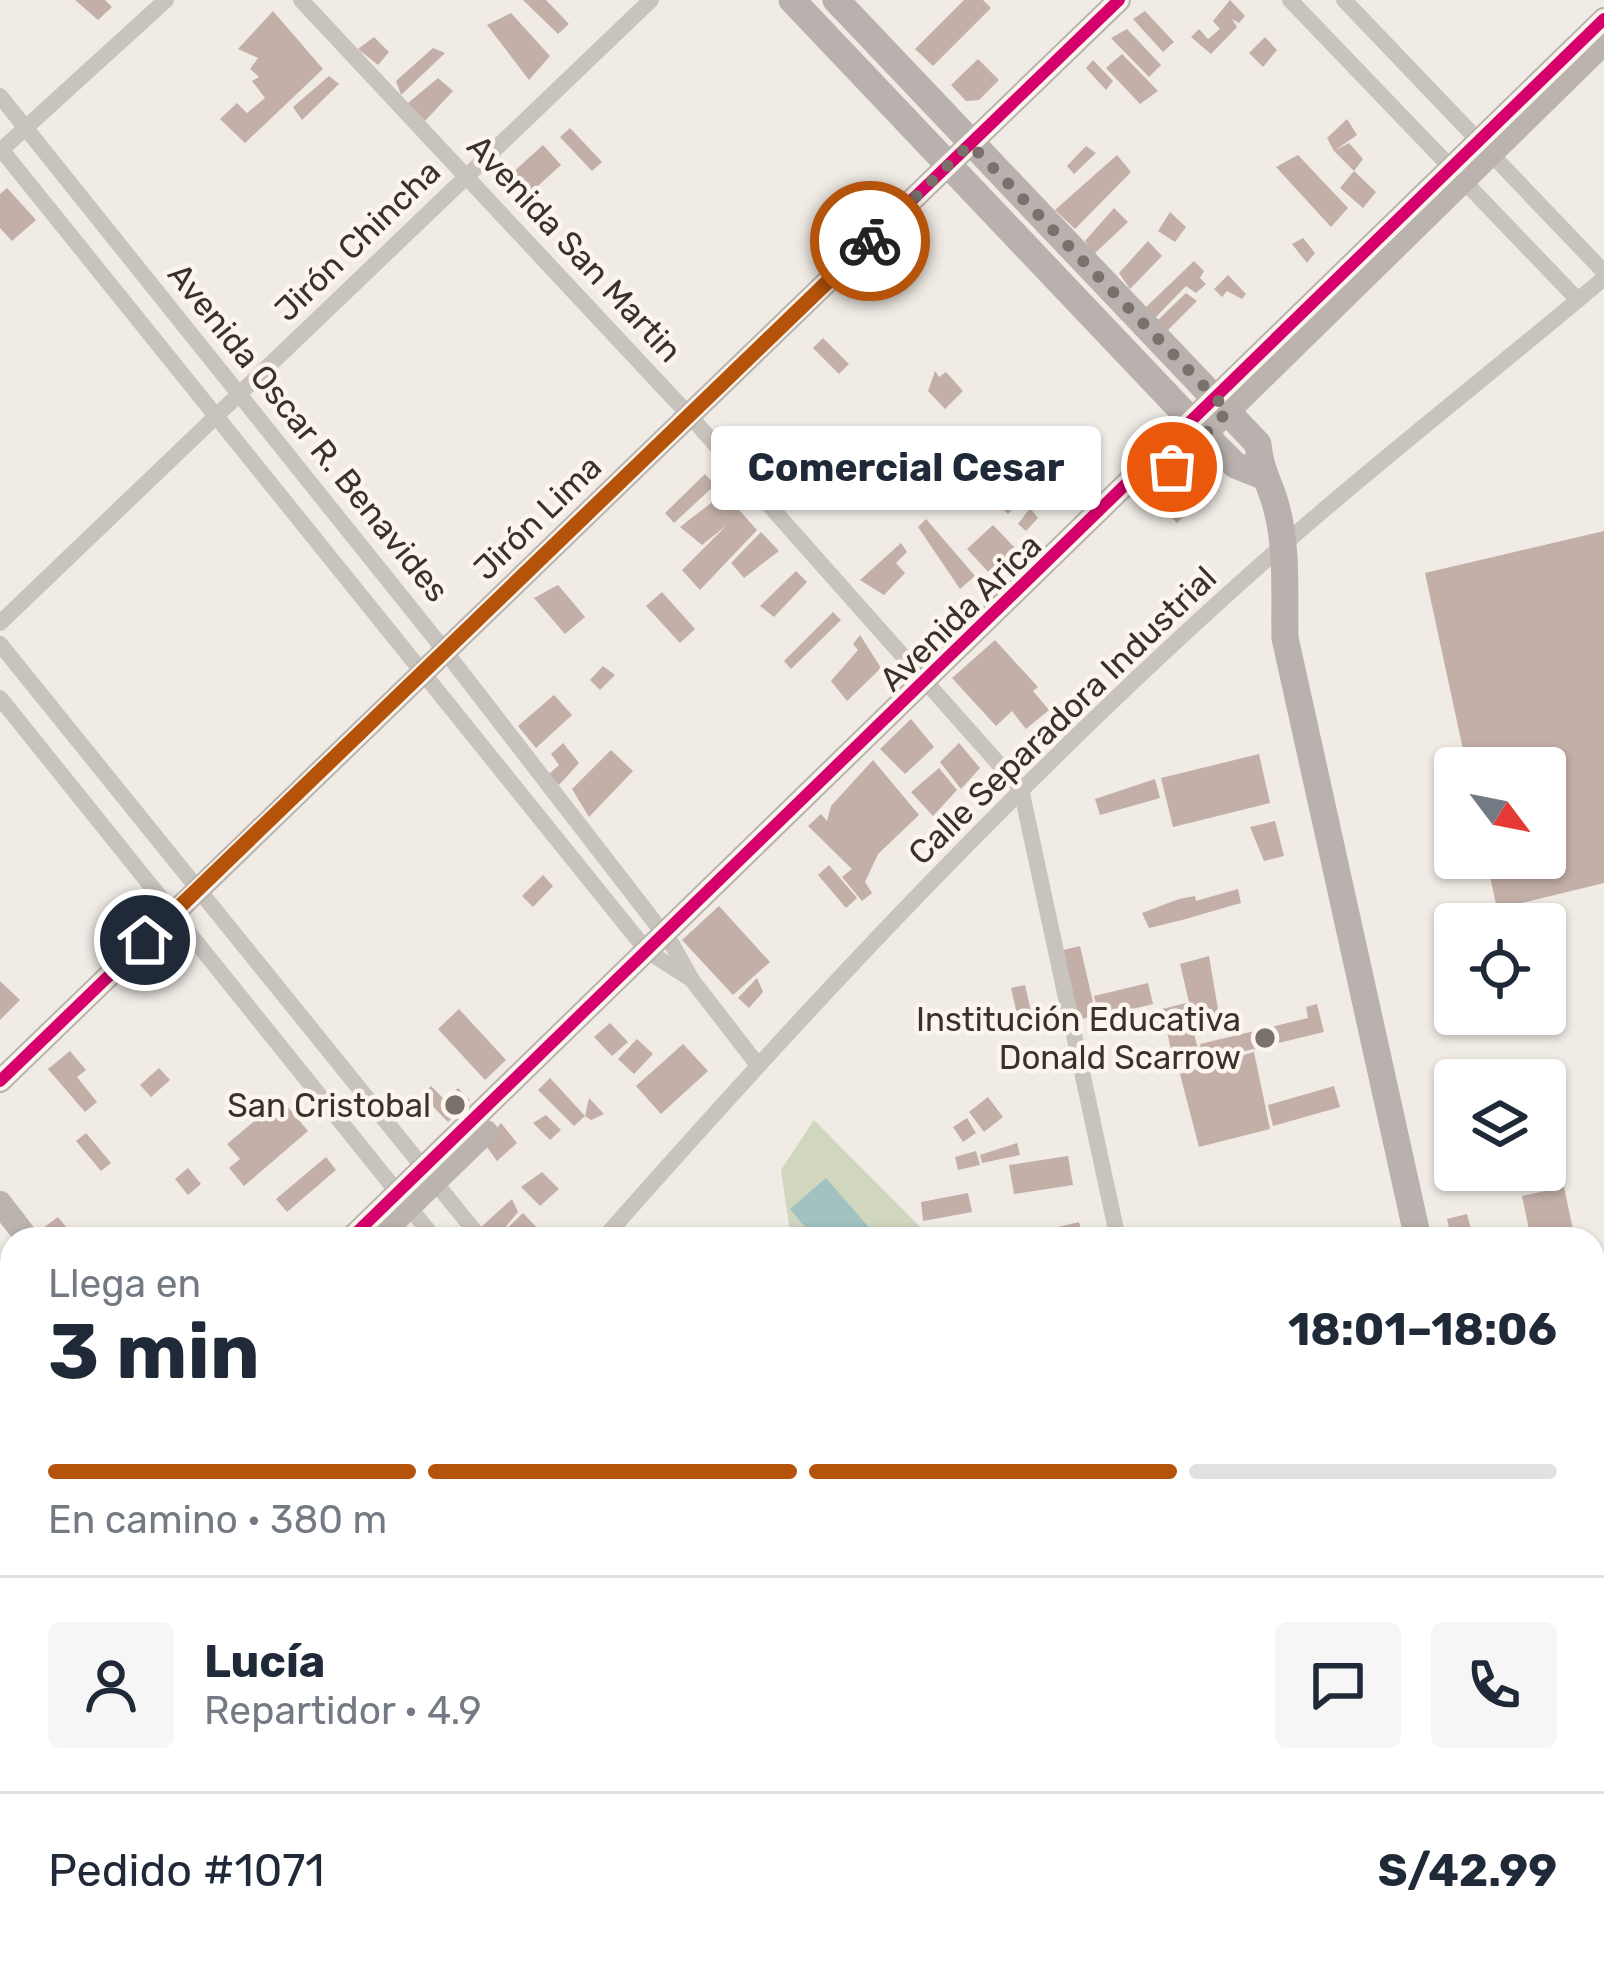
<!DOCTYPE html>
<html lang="es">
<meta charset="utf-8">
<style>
body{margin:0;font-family:Rubik,sans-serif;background:#f6f6f7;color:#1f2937;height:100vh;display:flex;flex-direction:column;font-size:45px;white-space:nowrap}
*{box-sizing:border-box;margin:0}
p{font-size:39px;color:#747a83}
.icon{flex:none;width:66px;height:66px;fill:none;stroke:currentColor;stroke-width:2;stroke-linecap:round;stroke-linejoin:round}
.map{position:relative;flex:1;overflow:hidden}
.drawer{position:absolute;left:0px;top:1227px;width:1605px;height:744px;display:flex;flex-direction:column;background:#fff;border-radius:36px 36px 0 0;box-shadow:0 3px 9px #0004}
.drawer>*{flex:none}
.needle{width:78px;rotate:122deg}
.tools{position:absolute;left:1434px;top:747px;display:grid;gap:24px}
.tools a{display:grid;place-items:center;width:132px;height:132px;border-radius:12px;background:#fff;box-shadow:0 3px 9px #0004;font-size:60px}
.pin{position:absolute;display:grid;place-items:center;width:102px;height:102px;color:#fff;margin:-51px;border:6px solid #fff;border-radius:50%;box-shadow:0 3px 12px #0007}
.courier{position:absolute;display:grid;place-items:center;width:120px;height:120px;margin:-60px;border:9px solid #b45309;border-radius:50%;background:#fff;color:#222;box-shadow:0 3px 15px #0007}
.bubble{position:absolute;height:84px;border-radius:12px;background:#fff;box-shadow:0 3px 9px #0004;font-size:39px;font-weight:700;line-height:84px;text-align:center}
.summary em{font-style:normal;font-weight:700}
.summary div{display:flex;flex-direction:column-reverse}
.summary{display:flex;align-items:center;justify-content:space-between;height:204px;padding:0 48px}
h1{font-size:78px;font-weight:700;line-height:90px}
.bar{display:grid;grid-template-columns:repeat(4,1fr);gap:18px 12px;align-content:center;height:144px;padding:0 48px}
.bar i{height:15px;border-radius:9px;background:#e0e1e3}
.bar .current{background:#b45309}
.bar p{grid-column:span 4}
.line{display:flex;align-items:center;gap:30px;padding:0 48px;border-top:3px solid #e0e1e3}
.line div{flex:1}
.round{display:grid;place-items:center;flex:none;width:126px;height:126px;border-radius:12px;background:#f6f6f7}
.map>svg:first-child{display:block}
.green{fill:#d1d6bf}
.water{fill:#a1c2c1}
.building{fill:#c3afa7}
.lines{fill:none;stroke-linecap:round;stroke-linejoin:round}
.street{stroke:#c9c3be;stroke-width:16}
.secondary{stroke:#bab3ae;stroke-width:24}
.primary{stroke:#b8b1ad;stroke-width:27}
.cycleway-casing{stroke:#fbf5ee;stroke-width:20}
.cycleway{stroke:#d6006c;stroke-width:12}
.done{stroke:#7a716c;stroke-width:12;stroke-dasharray:0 21.6}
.route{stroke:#b45309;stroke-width:15}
.poi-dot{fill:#7a716c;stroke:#fbf5ee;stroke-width:4.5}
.labels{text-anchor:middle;stroke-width:9;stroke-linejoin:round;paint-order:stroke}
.street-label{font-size:33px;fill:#3b302b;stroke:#fbf5ee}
.poi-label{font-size:33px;fill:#3b302b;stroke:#fbf5ee;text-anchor:end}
</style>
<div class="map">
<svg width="1604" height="1971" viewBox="0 0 1604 1971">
<rect width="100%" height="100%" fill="#f0ebe5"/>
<polygon class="green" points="814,1120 932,1239 791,1239 781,1170"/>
<polygon class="water" points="826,1178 879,1239 815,1239 790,1209"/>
<g class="building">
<polygon points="75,0 105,0 112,7 98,20"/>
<polygon points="523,0 546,0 569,24 558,34"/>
<polygon points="964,0 983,0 991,8 933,66 915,49"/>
<polygon points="1230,0 1245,16 1239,23 1232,19 1237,27 1211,54 1191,37 1199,29 1208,39 1220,29 1213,21"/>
<polygon points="273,11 323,69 245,143 220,119 237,103 247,113 265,98 252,81 259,77 250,69 258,58 238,49"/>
<polygon points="1145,11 1174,42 1163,52 1133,19"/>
<polygon points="511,13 550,56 529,80 487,25"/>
<polygon points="1127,29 1161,65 1149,77 1111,38"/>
<polygon points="374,37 389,52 378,65 358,49"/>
<polygon points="1265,37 1277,50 1263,67 1249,53"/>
<polygon points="433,48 445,53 401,95 396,81"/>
<polygon points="1122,54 1158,91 1140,104 1106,68"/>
<polygon points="978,59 999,80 979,100 966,101 951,85"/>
<polygon points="1093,60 1113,81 1106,90 1086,68"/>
<polygon points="329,76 339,84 302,120 293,107"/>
<polygon points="438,78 453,91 425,121 408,103"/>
<polygon points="1347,119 1357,135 1334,151 1349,143 1363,159 1354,171 1376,192 1363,208 1340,188 1354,171 1334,151 1327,138"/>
<polygon points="570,128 602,162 592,171 560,137"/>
<polygon points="543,145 561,165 518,204 500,184"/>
<polygon points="1086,146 1096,153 1074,174 1067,166"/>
<polygon points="1117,155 1131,172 1075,229 1055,210"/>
<polygon points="1298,155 1348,208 1331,227 1276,167"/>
<polygon points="7,188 36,220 12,241 0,228 0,194"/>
<polygon points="1114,208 1128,222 1094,254 1085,241"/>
<polygon points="1170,212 1186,227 1175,242 1158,231"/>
<polygon points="1303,238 1315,253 1307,263 1292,244"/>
<polygon points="1148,241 1162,256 1130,289 1119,273"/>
<polygon points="1194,261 1204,271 1200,278 1206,284 1196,293 1186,286 1156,317 1143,310"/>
<polygon points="1228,275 1246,294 1242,299 1227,291 1222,297 1214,289"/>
<polygon points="1186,293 1197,301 1168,330 1158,320"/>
<polygon points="823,338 849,364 839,374 813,348"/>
<polygon points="935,371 939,377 946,372 963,391 945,409 928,391"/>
<polygon points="909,453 917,457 884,492 873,481"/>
<polygon points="981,456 997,472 985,486 970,470"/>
<polygon points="1186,464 1201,465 1218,482 1177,523 1153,498"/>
<polygon points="705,474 715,485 674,523 665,513"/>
<polygon points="1007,488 1021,500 1008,514 995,502"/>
<polygon points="724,493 757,530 700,590 682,570 727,525 702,545 680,527"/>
<polygon points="1030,508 1038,518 1026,531 1018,524"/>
<polygon points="926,519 975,576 960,589 918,527"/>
<polygon points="993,525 1019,552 993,577 967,549"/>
<polygon points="1604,531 1604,883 1497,909 1486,858 1545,858 1545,768 1467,768 1425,573"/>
<polygon points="761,532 779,551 744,578 731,563"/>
<polygon points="901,543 907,552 896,563 905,573 884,595 860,580"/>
<polygon points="796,571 807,582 774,617 760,606"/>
<polygon points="558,585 585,617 565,634 534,598"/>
<polygon points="662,592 695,629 680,643 646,606"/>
<polygon points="833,612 841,620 791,669 784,661"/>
<polygon points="860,635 881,668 847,701 831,681 858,650 853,644"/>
<polygon points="995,640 1038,687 1033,691 1049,710 1026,729 1012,711 996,726 952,678"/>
<polygon points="603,666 615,675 600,690 590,680"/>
<polygon points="554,695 572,715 536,748 518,726"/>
<polygon points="911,719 934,747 905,774 880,749"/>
<polygon points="563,743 579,763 559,785 549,774 559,765 551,754"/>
<polygon points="959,743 980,768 961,789 940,762"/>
<polygon points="611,750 633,771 589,817 572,789"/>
<polygon points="1259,754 1270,803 1173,827 1161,778"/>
<polygon points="873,760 919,815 878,854 865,882 872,893 862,901 842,877 852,869 808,826 821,814 827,821 831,806"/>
<polygon points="939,768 957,790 933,816 911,792"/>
<polygon points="1155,779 1160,798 1100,815 1095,799"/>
<polygon points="1275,821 1284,856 1264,861 1250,827"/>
<polygon points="829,865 857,898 846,908 818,875"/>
<polygon points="543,875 553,886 533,907 522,896"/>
<polygon points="1238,889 1241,903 1182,920 1149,928 1142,913 1179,899 1195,896 1196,901"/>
<polygon points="719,906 770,962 733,995 682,940"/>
<polygon points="1080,946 1096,1015 1079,1020 1063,950"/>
<polygon points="1209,956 1220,1021 1195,1027 1180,964"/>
<polygon points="757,978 763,992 749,1008 738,998"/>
<polygon points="0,981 20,1000 0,1020"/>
<polygon points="1148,983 1153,1004 1099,1017 1094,996"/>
<polygon points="1025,985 1031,1011 1017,1014 1011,988"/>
<polygon points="1186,1003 1201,1061 1175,1068 1162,1009"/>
<polygon points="1317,1004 1324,1032 1204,1061 1200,1044 1308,1018 1306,1007"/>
<polygon points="459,1009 506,1060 485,1080 438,1029"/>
<polygon points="610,1023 628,1042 612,1056 594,1037"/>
<polygon points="637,1039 653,1054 634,1074 618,1059"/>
<polygon points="683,1044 708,1071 661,1114 636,1086"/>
<polygon points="70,1051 86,1070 77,1077 97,1102 85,1112 48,1069"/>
<polygon points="1254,1052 1270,1129 1199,1147 1180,1074"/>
<polygon points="159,1068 170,1080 151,1097 140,1085"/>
<polygon points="550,1078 585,1116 589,1098 604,1114 591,1120 585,1116 574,1126 538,1090"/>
<polygon points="431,1086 446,1101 458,1088 470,1100 448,1122 422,1095"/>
<polygon points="1334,1086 1340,1107 1273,1126 1268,1105"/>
<polygon points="988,1097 1003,1117 984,1132 969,1112"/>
<polygon points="281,1099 308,1131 244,1186 229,1168 240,1159 227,1144"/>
<polygon points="546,1115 561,1130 550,1140 533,1123"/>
<polygon points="967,1118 976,1133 963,1142 953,1127"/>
<polygon points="501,1123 517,1143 497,1161 484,1143"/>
<polygon points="86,1133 111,1163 101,1171 76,1141"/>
<polygon points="1017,1143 1020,1155 982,1163 980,1155"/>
<polygon points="976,1151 980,1165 958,1170 955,1157"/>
<polygon points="1068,1156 1073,1185 1014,1194 1009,1165"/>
<polygon points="326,1157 336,1170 287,1212 276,1199"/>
<polygon points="188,1168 201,1184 188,1195 175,1179"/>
<polygon points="542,1172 559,1189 540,1206 521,1187"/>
<polygon points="1564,1187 1575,1239 1531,1239 1522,1196"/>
<polygon points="968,1193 972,1212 923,1221 921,1202"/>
<polygon points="512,1199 518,1212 497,1237 480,1228"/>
<polygon points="523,1213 543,1234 538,1239 496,1239"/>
<polygon points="1467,1214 1473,1237 1452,1239 1447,1219"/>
<polygon points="58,1217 67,1228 51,1239 43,1228"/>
<polygon points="1079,1222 1083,1239 1017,1239 1017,1237"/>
<polygon points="9,1341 12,1363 0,1373 0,1349"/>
<polygon points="5,1857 12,1863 12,1899 0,1887"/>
<polygon points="85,1959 117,1959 105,1971 85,1971 79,1965"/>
<polygon points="175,1959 185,1960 222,1959 211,1971 165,1971"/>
<polygon points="360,1959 387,1959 390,1971 322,1971"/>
<polygon points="454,1959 456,1968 423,1971 421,1964"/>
<polygon points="552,1959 555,1971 490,1971 488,1960"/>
</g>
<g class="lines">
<g class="street">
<polyline points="301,0 689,415 1021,789 1118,1239"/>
<polyline points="1290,0 1578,300"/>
<polyline points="1344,0 1604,272"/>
<polyline points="0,96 445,651 673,946 692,980 757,1064"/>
<polyline points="0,148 647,951 691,979"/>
<polyline points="0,151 166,0"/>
<polyline points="0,623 651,0"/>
<polyline points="0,644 481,1239"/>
<polyline points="0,698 435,1239"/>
<path d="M603 1239C817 996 1039 759 1283 545 1388 453 1498 368 1604 278"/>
<polyline points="0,1312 12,1301"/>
<polyline points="1593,1466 1604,1460"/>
<polyline points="0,1548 12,1596"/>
<polyline points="0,1611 12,1604"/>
<polyline points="0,1835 12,1822"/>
<polyline points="0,1906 12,1916"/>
<polyline points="60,1959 73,1971"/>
<polyline points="302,1959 305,1971"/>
<polyline points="477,1959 480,1971"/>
<polyline points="1274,1959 1277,1971"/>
<polyline points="259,1971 271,1959"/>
</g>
<g class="secondary">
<polyline points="1157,481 1604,43"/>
<polyline points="0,1081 1119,0"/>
<polyline points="0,1203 28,1239"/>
<polyline points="350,1239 1604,19"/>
<polyline points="376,1239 486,1132"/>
<polyline points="0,1274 12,1290"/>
</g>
<g class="primary">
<polyline points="792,0 1205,435 1235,465 1260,475"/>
<path d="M836 0 1258 444C1260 470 1270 483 1276 506 1288 548 1284 595 1285 638L1418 1239"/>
<polyline points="1566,1959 1569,1971"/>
</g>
<defs>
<g id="cycleway">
<polyline points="0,1081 1119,0"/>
<polyline points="350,1239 1604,19"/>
</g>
</defs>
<use href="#cycleway" class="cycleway-casing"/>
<use href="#cycleway" class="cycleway"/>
</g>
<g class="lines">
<polyline class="done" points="870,241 970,144 1228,411 1172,467"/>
<polyline class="route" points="145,940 870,241"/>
</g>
<g class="poi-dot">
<circle cx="1265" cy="1038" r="12"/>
<circle cx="455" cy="1105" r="12"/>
</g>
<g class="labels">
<g class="street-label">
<text transform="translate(357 240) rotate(-44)" y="12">Jirón Chincha</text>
<text transform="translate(575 248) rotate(47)" y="12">Avenida San Martin</text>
<text transform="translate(309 432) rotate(51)" y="12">Avenida Oscar R. Benavides</text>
<text transform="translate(537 517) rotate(-44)" y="12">Jirón Lima</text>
<text transform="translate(960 612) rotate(-44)" y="12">Avenida Arica</text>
<text transform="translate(1062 715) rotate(-44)" y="12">Calle Separadora Industrial</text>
</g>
<g class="poi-label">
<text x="1241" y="1031">Institución Educativa<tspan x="1241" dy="38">Donald Scarrow</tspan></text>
<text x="431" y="1117">San Cristobal</text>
</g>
</g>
</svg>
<div class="tools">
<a><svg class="needle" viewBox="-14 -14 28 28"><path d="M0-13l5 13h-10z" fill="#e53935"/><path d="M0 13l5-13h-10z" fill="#747a83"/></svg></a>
<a><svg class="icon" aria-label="locate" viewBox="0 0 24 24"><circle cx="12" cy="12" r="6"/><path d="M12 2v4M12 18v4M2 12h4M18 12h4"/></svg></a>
<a><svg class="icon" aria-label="layers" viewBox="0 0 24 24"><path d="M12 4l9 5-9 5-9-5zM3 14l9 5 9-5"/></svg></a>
</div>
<div class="pin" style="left:1172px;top:467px;background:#ea580c"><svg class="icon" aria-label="bag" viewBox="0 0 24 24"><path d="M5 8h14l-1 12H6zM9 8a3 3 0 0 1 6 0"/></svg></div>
<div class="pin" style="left:145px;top:940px;background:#1f2937"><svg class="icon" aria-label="home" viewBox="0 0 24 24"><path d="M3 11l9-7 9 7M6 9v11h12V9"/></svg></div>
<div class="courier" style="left:870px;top:241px"><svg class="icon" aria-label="bike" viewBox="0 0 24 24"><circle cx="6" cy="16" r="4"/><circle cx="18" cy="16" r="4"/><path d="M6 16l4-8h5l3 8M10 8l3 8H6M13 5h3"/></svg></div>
<div class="bubble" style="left:711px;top:426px;width:390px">Comercial Cesar</div>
<section class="drawer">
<div class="summary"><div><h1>3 min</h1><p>Llega en</p></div><em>18:01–18:06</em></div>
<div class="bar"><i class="current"></i><i class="current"></i><i class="current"></i><i></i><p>En camino · 380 m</p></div>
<div class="line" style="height:216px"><a class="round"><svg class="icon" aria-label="person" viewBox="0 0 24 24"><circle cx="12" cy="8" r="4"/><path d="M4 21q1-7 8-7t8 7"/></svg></a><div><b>Lucía</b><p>Repartidor · 4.9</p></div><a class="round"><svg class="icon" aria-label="chat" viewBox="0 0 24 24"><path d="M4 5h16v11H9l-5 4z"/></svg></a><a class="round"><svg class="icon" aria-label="phone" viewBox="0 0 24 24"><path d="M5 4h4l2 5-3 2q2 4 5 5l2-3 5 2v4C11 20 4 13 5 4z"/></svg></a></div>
<div class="line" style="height:156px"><div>Pedido #1071</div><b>S/42.99</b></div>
</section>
</div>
